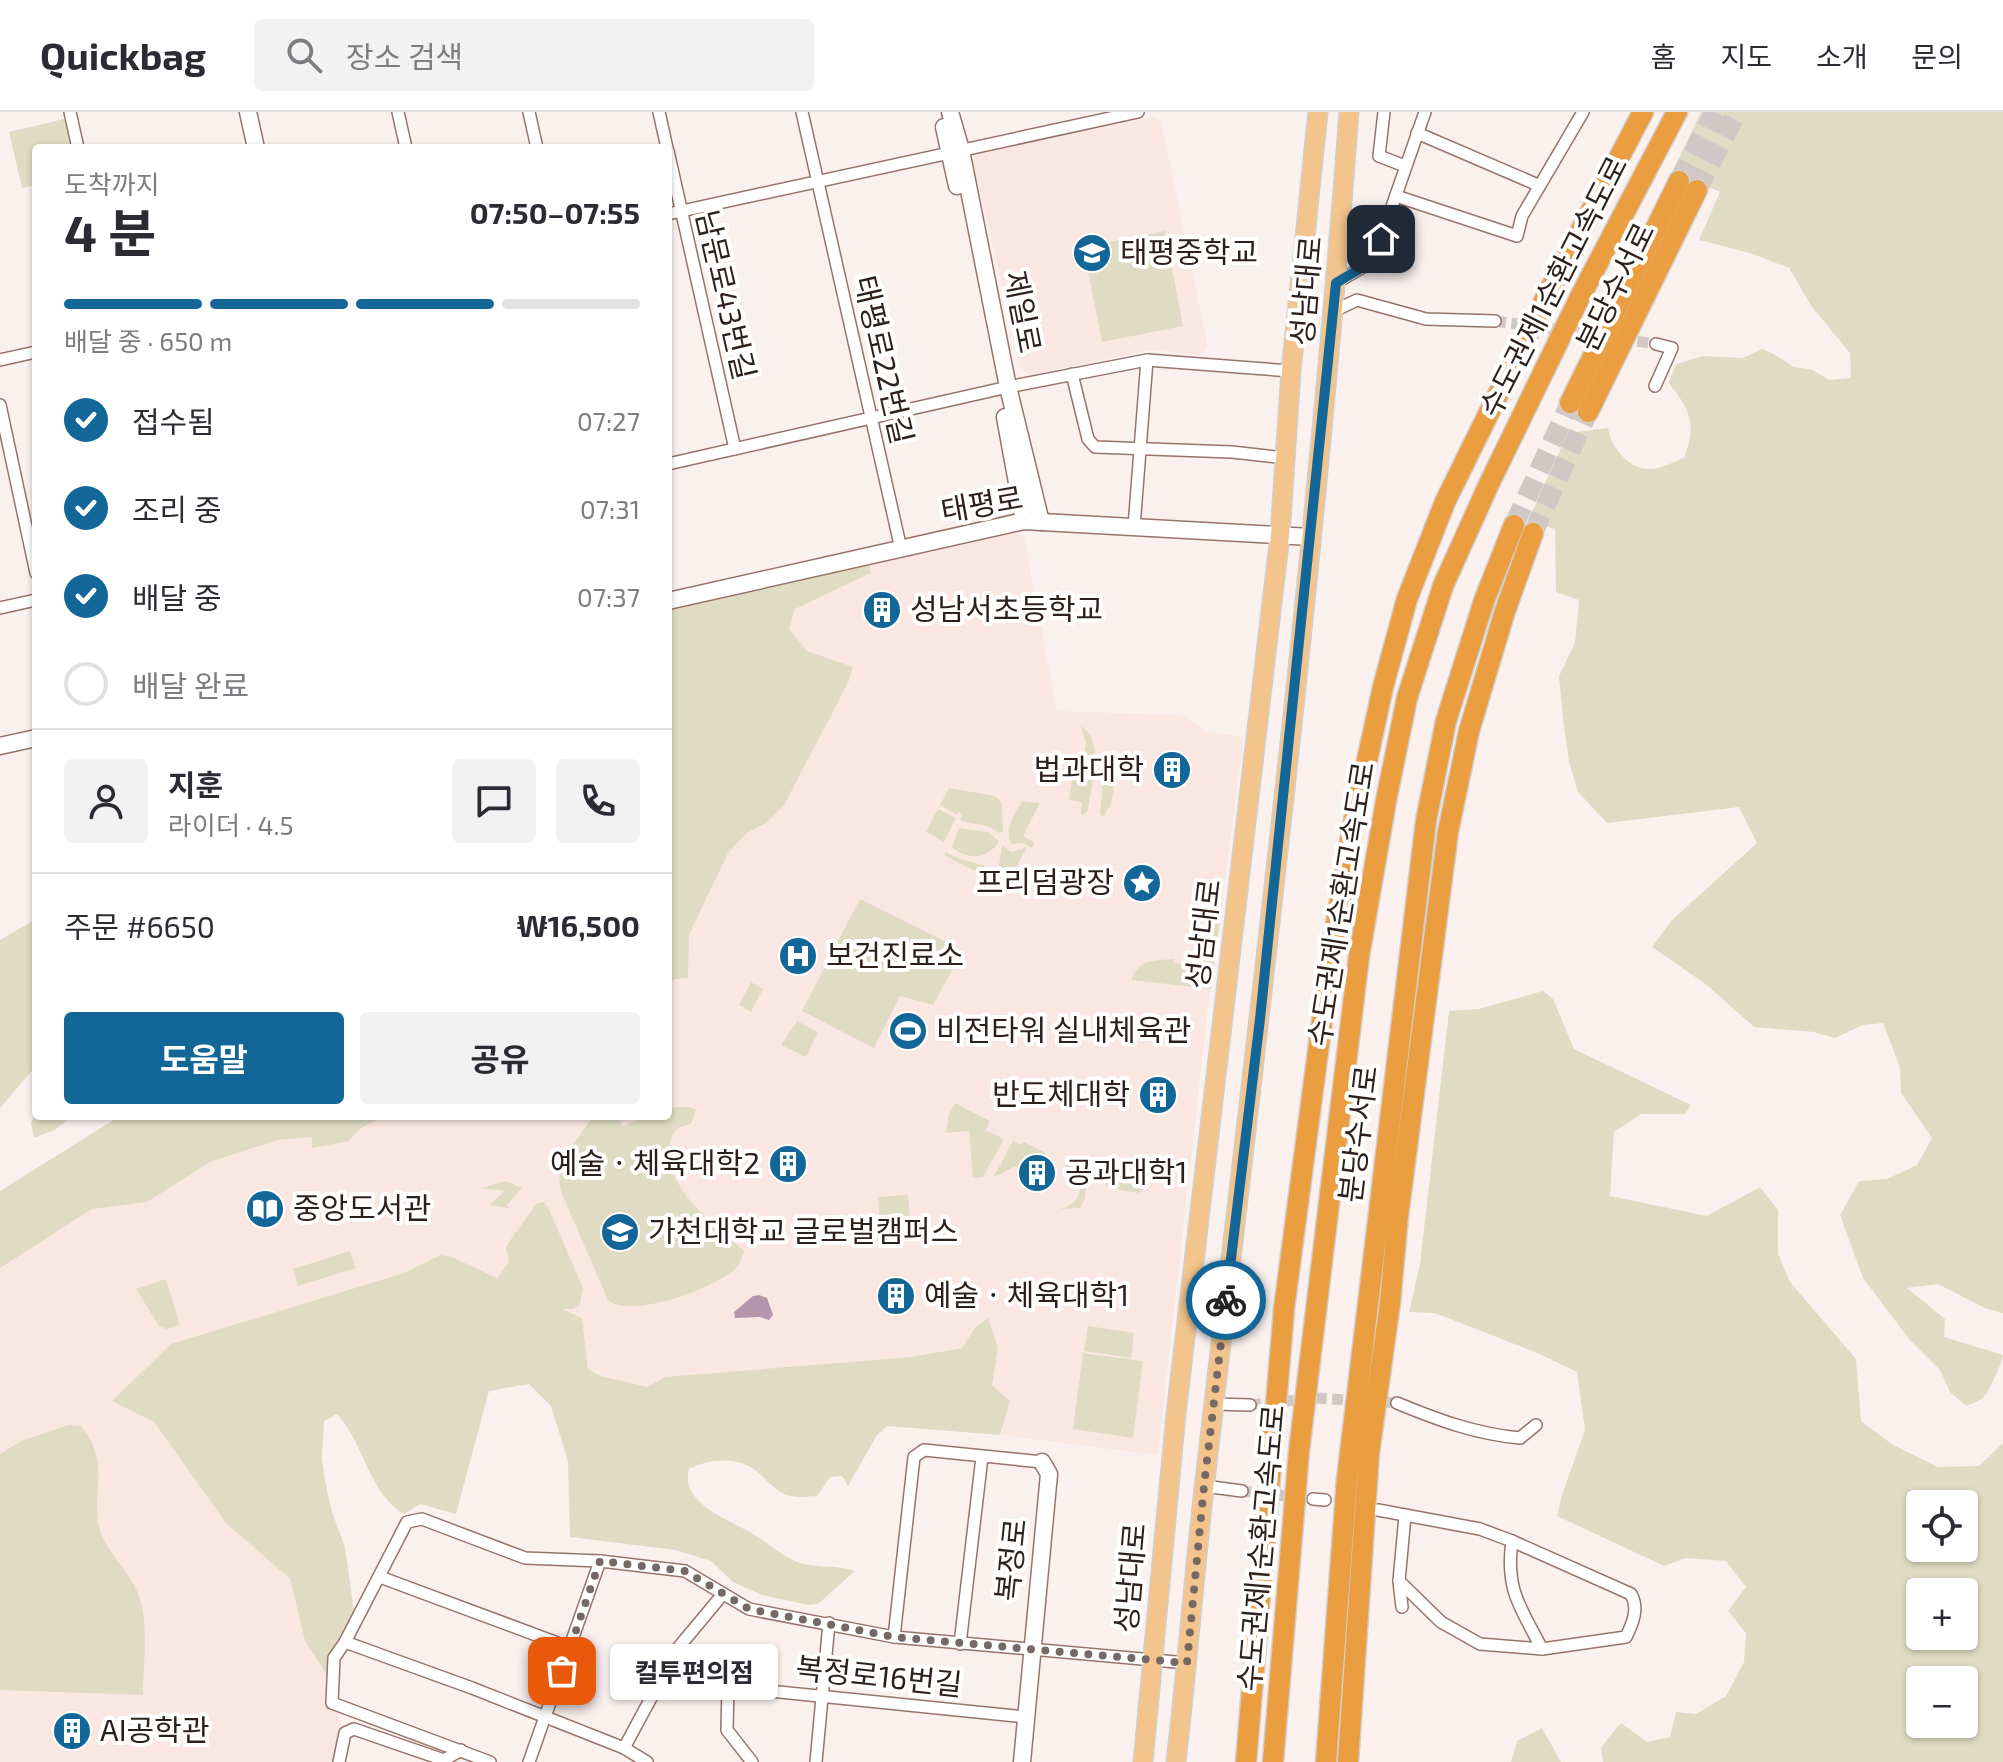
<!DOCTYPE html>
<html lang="ko">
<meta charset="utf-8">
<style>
body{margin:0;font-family:"Exo 2","Noto Sans KR",sans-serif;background:#f2f2f3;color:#2b2b33;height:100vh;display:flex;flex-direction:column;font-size:30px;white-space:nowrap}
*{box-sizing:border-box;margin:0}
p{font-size:26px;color:#7c7c81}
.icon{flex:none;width:44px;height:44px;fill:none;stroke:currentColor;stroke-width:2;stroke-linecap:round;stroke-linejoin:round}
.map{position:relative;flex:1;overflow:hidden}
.side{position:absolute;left:32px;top:32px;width:640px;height:976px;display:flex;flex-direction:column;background:#fff;border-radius:8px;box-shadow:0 2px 6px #0004}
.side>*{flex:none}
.controls{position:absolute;left:1906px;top:1378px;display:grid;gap:16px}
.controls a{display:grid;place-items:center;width:72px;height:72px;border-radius:8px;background:#fff;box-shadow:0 2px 6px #0004;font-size:40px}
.pin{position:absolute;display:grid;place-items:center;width:68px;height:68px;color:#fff;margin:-34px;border-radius:16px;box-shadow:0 4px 12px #0006}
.courier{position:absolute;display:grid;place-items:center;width:80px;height:80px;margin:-40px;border:6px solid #136698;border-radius:50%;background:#fff;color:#222;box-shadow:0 2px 10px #0007}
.bubble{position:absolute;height:56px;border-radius:8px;background:#fff;box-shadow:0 2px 6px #0004;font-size:26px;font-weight:700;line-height:56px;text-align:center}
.summary em{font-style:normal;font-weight:700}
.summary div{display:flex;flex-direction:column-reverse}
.summary{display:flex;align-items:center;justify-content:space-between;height:136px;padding:0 32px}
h1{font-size:52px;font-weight:700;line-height:60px}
.bar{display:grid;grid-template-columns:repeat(4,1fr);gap:12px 8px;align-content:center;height:96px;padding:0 32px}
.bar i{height:10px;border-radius:6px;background:#e1e1e2}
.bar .selected{background:#136698}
.bar p{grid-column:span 4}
.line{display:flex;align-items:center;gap:20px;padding:0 32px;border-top:2px solid #e1e1e2}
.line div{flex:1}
.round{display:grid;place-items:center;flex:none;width:84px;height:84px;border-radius:8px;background:#f2f2f3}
ol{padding:0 32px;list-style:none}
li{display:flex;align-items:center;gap:24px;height:88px}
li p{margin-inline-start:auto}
li .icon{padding:8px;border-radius:50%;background:#136698;color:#fff;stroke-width:4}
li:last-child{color:#7c7c81}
li i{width:44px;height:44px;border:4px solid #e1e1e2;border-radius:50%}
.button{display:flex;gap:16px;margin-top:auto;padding:16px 32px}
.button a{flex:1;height:92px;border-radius:8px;background:#136698;color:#fff;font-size:32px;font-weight:700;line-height:92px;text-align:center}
.button a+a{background:#f2f2f3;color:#2b2b33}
header{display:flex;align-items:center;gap:48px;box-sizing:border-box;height:112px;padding:0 40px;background:#fff;border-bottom:2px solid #e1e1e2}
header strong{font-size:38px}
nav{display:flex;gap:44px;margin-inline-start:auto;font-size:28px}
.search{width:560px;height:72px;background:#f2f2f3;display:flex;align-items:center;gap:20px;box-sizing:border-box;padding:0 28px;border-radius:8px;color:#7c7c81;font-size:30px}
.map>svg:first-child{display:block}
.built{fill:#fbe7e1}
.green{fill:#e0dcc3;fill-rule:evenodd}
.water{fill:#b595ad}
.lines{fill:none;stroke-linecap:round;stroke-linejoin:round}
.street-tunnel{stroke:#d1c7c5;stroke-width:11;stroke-dasharray:11 5.5;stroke-linecap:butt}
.highway-tunnel{stroke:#d1c7c5;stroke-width:20;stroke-dasharray:20 10;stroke-linecap:butt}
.street-casing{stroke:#977469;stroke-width:14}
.secondary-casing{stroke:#977469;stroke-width:19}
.primary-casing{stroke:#d1cecd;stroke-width:21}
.highway-casing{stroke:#d1cecd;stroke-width:23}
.street{stroke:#fff;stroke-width:11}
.secondary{stroke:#fff;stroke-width:16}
.primary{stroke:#f3c58c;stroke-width:18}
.highway{stroke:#eb9e3f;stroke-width:20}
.done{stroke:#756865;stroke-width:8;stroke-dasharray:0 14.4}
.route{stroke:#136698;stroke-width:10}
.labels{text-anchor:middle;stroke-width:8;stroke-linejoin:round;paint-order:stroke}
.poi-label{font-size:30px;fill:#2d1f1b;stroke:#fff;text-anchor:start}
.street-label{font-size:30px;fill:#2d1f1b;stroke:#fff}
</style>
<header>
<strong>Quickbag</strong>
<div class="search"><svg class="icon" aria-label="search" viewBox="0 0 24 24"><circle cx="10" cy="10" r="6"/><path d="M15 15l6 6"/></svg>장소 검색</div>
<nav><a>홈</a><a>지도</a><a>소개</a><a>문의</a></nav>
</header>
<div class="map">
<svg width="2003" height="1650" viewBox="0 0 2003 1650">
<rect width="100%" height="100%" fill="#faf1ef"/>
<g class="built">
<polygon points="1153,5 1161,9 1208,235 1200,243 1151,238 1028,263 1021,256 973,48 978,41"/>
<polygon points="1015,421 1024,425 1057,599 1181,603 1208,620 1244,625 1207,903 1158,1343 1000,1323 1010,1289 992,1273 998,1236 975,1216 962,1236 911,1245 665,1265 647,1275 617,1269 588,1257 582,1206 452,1145 441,1143 404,1161 172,1232 113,1289 154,1310 226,1411 290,1467 305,1529 328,1561 330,1584 345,1621 339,1650 0,1650 0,1156 92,1096 147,1090 210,1050 278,1028 312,1025 312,1035 380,1006 398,1004 668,1004 668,872 675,867 688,841 689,823 728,741 747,721 766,711 853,555 806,539 789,517 795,497 870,461 869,451"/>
</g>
<g class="green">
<path d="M1701 0H2003V1201L1985 1196 1938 1172 1907 1176 1945 1207 1944 1225 2003 1243C2003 1248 1989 1280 1984 1285 1980 1289 1971 1292 1966 1294L1950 1280 1940 1258 1909 1227 1863 1166 1840 1103 1859 1069 1887 1067 1917 1053 1932 1026 1901 981 1900 955 1883 911 1863 913 1835 926 1814 920 1754 915 1707 873 1652 835 1672 808 1757 731 1739 695 1607 711 1578 680 1569 650 1563 606 1559 564 1575 531 1579 488 1556 480 1555 417 1528 409 1568 321 1608 316C1611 336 1630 359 1653 357 1663 356 1675 349 1684 346 1697 312 1690 298 1669 271L1676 252 1703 244 1743 246 1762 237 1772 241 1794 255 1813 258 1829 268 1851 266 1850 241 1812 195 1789 156 1750 141 1699 128 1720 80 1672 60Z"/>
<polygon points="68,6 75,36 36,36 36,73 22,76 9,20"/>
<polygon points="1165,119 1183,214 1102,230 1083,135"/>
<polygon points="869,451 871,461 795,497 789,517 807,539 853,555 848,571 784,693 766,711 747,721 728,741 689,823 688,866 675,867 668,872 668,499"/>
<path d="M1081 614C1106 630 1091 673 1088 698L1083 703 1081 702 1082 690 1069 688 1073 661H1082L1086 631Z"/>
<polygon points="1103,672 1114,674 1111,692 1103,705 1100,701"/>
<path d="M949 676 995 684 1002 692 1003 720 999 721C986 710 974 714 960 708L962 702 959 700 957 703 940 693Z"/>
<path d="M1022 689 1040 691 1023 724 1034 730 1032 736 1023 731 1011 732C1004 716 1015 702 1022 689Z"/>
<polygon points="938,697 956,706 944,730 926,720"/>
<path d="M959 716 988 720 999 729C989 747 967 749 952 735Z"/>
<polygon points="1002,734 1012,740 1027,735 1012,763 1006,761 999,753"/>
<polygon points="946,740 960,747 983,753 1005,775 944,743"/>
<polygon points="860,787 959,836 953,848 956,851 933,893 900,884 874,936 802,899"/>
<path d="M1210 791 1222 793 1211 877 1131 868C1140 846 1154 849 1174 847V851L1186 853 1188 844 1201 841Z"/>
<polygon points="36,807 36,954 0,996 0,828"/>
<polygon points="751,870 763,877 751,900 739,893"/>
<path d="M1543 879 1553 887 1574 937 1691 993 1685 1002H1641L1614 1020 1610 1084 1707 1104 1760 1075 1778 1098V1142L1790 1170 1856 1247 1861 1309 1893 1333 1938 1355 1979 1354 2003 1331V1650H1603L1601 1635 1621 1611 1647 1630 1670 1625 1676 1600 1696 1602 1726 1584 1744 1550 1746 1521 1728 1499 1746 1475 1726 1449 1686 1446 1664 1454 1557 1404 1562 1383 1585 1318 1577 1260 1535 1240 1435 1201 1409 1200 1420 1152 1449 899 1479 897ZM1920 1392H1964V1436H1920ZM1920 1480H1964V1524H1920ZM1920 1568H1964V1612H1920Z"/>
<polygon points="797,909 818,920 806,945 781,933"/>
<polygon points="955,991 990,1009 986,1018 1004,1027 983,1065 973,1066 969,1019 946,1021 949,1002"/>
<path d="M676 995H689L696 998 691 1012C678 1014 672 1019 670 1032 664 1078 714 1112 744 1139 742 1144 740 1152 736 1156 716 1176 630 1208 608 1188L562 1082C551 1054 579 1026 593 1004H620L622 1015 645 1004H668V997Z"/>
<polygon points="36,1001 36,1004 72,1004 55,1018 34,1026 31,1011"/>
<path d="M120 1004H398C376 1007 363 1011 349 1029L312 1036V1025L278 1028 210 1050 147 1090 92 1097 0 1156V1079Z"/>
<path d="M1013 1029 1021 1033 1024 1030 1046 1041 1044 1051C1034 1051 1024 1052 1014 1055 1006 1058 1003 1063 994 1064Z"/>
<path d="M1068 1047 1088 1057 1085 1086 1080 1096 1060 1097C1074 1094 1084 1083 1078 1068L1064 1058Z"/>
<polygon points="506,1069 522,1076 507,1093 509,1096 489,1093 505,1079 482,1076"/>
<polygon points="1107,1069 1145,1074 1144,1077 1138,1081 1109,1076 1106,1074"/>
<polygon points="908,1083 910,1106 880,1109 878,1085"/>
<path d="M543 1090 548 1095 583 1176 580 1193 573 1197H562L582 1206 588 1257 601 1264 647 1275 665 1265 911 1245 962 1236 975 1216 988 1206 998 1236 992 1273 1010 1289 1000 1323 887 1314 877 1323 848 1374 842 1364 830 1365 817 1384C809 1384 799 1386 791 1384 776 1382 767 1367 755 1358 736 1344 709 1347 689 1357 679 1391 730 1408 753 1422 767 1430 779 1442 795 1449 814 1457 833 1452 855 1459L818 1492 808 1493 762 1483 733 1470 711 1449 675 1438 570 1425 568 1349 551 1294 529 1272 489 1279 456 1402 420 1392 404 1402C369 1382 364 1331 337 1302L324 1309 322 1346 325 1369 332 1400 345 1435 354 1500 336 1531 329 1566 305 1529 290 1467 226 1411 154 1310 112 1289 171 1232 404 1161 441 1143 452 1145 497 1166 509 1150 506 1136 509 1130 536 1092Z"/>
<polygon points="350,1139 356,1156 298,1174 293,1157"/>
<polygon points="166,1167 180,1213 166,1217 159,1214 136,1177"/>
<polygon points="1088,1214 1134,1221 1131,1246 1084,1239"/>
<polygon points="1083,1241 1143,1249 1133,1326 1073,1317"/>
<path d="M68 1313 81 1314C109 1349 94 1371 98 1409 101 1436 127 1455 137 1479 150 1505 143 1554 143 1583L0 1578V1342L21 1329Z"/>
<polygon points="1542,1616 1561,1650 1511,1650 1517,1629"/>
</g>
<polygon class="water" points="759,1183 767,1186 773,1203 769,1208 760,1205 735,1206 734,1200 753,1184"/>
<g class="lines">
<g class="street-tunnel">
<polyline points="1495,209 1604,224"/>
<polyline points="1621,227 1656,232"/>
<polyline points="1250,1293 1316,1286 1397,1291"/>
<polyline points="1242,1379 1313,1387"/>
</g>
<g class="highway-tunnel">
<polyline points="1679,69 1715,0"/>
<polyline points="1697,78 1737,0"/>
<polyline points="1514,413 1570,291"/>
<polyline points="1533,421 1588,300"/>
</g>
<defs>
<g id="street">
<polyline points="70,0 78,36"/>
<polyline points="398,0 406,36"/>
<polyline points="529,0 537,36"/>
<polyline points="659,0 667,36"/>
<polyline points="802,0 901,437"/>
<polyline points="1384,0 1379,44 1405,54"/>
<polyline points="1417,21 1538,73"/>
<polyline points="668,39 735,337"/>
<polyline points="1396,84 1517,124 1522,104 1583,0"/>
<polyline points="668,102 1138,0"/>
<polyline points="1336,171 1373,149 1425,0"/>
<polyline points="1334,199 1357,188 1426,207 1495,209"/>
<polyline points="0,248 36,240"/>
<polyline points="1072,262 1088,327 1095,335 1232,340 1285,346"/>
<polyline points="1655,274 1672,236 1656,232"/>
<polyline points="0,293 36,461"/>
<polyline points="668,352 1008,275 1147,248 1291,259"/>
<polyline points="1134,415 1147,248"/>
<polyline points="0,496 36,488"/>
<path d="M1397 1291C1438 1308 1476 1322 1520 1326L1536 1313"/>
<polyline points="1214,1292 1250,1293"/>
<polyline points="1204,1374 1242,1379"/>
<polyline points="1313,1387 1325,1388"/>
<path d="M1378 1398 1480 1417 1512 1429C1505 1478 1521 1496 1542 1537L1480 1532 1441 1510 1399 1469"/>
<path d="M1512 1429 1631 1482C1639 1496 1633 1511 1626 1525L1542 1537"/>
<polyline points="380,1465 571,1536"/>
<polyline points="1402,1495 1399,1469 1405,1404"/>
<polyline points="894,1525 914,1345 924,1338 1042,1350"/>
<polyline points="345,1530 472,1576 624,1636 647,1650"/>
<polyline points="960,1532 982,1345"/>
<polyline points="660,1568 1026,1605"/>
<polyline points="728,1573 727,1618 752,1650"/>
<polyline points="624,1636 678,1536 723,1482"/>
<polyline points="339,1650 345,1621 354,1617 444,1648 461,1638"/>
<polyline points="490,1650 332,1591 334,1546 345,1530 407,1410 422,1407 525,1446 600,1449 685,1459 749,1497 894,1525 1187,1551"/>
<polyline points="529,1650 600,1449"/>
<polyline points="816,1650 829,1511"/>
</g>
<g id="secondary">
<polyline points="248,0 256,36"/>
<polyline points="950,0 961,38 1008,275 1041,410"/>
<polyline points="944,15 957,74"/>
<polyline points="1005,305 1024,409"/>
<polyline points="668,489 1024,409 1311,425"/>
<polyline points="0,634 36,626"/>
<polyline points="1022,1650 1049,1362 1042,1350"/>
</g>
<g id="primary">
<polyline points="1143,1650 1176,1302 1280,423 1291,259 1318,0"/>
<path d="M1176 1650C1187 1556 1194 1462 1205 1368 1258 913 1315 457 1349 0"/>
</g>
<g id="highway">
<polyline points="1570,291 1679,69"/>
<polyline points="1588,300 1697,78"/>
<polyline points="1246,1650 1284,1197 1331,841 1353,713 1383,575 1407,487 1445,390 1548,181 1643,0"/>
<polyline points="1273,1650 1299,1339 1359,844 1386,689 1407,586 1443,474 1489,372 1579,187 1677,0"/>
<polyline points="1326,1650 1347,1367 1426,709 1446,609 1484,489 1514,413"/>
<polyline points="1348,1650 1369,1341 1390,1191 1398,1104 1448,720 1469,619 1505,499 1533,421"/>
</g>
</defs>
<use href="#street" class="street-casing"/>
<use href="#secondary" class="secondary-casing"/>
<use href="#primary" class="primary-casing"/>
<use href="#highway" class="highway-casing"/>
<use href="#street" class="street"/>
<use href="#secondary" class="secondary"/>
<use href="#primary" class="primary"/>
<use href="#highway" class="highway"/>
</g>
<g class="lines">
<polyline class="done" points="562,1559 600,1449 685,1459 749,1497 894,1525 1187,1551 1204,1374 1226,1188"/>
<polyline class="route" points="1226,1188 1260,907 1336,171 1373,149 1381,127"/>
</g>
<defs>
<symbol id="school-disc" viewBox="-11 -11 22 22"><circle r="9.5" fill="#136698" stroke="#fff"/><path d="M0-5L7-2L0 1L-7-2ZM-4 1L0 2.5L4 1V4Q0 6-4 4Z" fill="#fff"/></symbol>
<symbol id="building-disc" viewBox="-11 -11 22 22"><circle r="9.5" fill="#136698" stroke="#fff"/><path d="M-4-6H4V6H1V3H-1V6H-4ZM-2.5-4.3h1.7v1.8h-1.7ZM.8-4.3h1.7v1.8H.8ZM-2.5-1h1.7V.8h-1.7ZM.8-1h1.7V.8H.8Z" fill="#fff"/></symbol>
<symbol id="sight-disc" viewBox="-11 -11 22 22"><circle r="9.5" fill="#136698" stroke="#fff"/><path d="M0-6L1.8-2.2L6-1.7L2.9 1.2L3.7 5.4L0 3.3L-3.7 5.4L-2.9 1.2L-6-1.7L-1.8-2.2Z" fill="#fff"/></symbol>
<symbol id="hospital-disc" viewBox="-11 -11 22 22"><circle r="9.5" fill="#136698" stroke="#fff"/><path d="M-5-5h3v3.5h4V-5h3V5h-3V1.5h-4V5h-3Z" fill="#fff"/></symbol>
<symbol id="stadium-disc" viewBox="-11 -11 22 22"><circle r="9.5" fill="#136698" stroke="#fff"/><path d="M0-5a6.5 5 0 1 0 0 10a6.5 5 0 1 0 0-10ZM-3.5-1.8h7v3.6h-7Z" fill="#fff"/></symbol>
<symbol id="library-disc" viewBox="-11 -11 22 22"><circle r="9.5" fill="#136698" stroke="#fff"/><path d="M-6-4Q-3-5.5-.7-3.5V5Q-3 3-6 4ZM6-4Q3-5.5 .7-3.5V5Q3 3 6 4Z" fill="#fff"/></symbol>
<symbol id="university-disc" viewBox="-11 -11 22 22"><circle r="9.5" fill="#136698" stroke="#fff"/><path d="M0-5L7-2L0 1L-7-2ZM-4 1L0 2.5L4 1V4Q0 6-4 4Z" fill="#fff"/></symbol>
</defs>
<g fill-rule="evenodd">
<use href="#school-disc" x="1070" y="119" width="44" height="44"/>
<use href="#building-disc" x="860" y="476" width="44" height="44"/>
<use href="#building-disc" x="1150" y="636" width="44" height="44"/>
<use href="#sight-disc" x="1120" y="749" width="44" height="44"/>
<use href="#hospital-disc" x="776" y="822" width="44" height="44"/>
<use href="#stadium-disc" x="886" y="897" width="44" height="44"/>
<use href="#building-disc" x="1136" y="961" width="44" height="44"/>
<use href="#building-disc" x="766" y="1030" width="44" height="44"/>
<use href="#building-disc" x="1015" y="1039" width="44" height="44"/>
<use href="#library-disc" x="243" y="1075" width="44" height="44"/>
<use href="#university-disc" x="598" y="1098" width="44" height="44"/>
<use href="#building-disc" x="874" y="1162" width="44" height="44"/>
<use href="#building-disc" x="50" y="1597" width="44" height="44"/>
</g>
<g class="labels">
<g class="poi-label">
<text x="1120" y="151">태평중학교</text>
<text x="910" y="508">성남서초등학교</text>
<text x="1144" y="668" text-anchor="end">법과대학</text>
<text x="1114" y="781" text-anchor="end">프리덤광장</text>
<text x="826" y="854">보건진료소</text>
<text x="936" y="929">비전타워 실내체육관</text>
<text x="1130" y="993" text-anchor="end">반도체대학</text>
<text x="760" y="1062" text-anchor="end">예술ㆍ체육대학2</text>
<text x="1065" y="1071">공과대학1</text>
<text x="293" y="1107">중앙도서관</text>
<text x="648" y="1130">가천대학교 글로벌캠퍼스</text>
<text x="924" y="1194">예술ㆍ체육대학1</text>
<text x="100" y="1629">AI공학관</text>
</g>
<g class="street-label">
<text transform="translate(1554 175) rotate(-63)" y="10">수도권제1순환고속도로</text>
<text transform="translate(1616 175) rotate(-64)" y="10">분당수서로</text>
<text transform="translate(1307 179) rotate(-85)" y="10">성남대로</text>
<text transform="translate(725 183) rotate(77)" y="10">남문로43번길</text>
<text transform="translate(1022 200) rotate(79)" y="10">제일로</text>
<text transform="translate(883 248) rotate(77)" y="10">태평로22번길</text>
<text transform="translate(982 393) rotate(-10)" y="10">태평로</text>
<text transform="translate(1342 792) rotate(-81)" y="10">수도권제1순환고속도로</text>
<text transform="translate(1204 822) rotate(-83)" y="10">성남대로</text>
<text transform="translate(1359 1022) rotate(-83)" y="10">분당수서로</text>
<text transform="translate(1262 1436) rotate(-85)" y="10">수도권제1순환고속도로</text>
<text transform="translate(1012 1448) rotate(-84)" y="10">복정로</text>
<text transform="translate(1131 1466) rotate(-85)" y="10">성남대로</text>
<text transform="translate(879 1565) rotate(6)" y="10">복정로16번길</text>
</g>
</g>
</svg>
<div class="controls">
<a><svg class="icon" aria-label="locate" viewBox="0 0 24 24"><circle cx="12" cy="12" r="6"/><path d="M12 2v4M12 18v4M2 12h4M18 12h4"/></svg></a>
<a>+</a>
<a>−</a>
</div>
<div class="pin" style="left:562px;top:1559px;background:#ea580c"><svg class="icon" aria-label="bag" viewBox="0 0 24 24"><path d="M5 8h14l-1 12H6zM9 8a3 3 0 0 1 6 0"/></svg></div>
<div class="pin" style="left:1381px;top:127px;background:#1f2937"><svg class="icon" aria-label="home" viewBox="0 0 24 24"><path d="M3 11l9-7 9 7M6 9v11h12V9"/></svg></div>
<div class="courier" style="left:1226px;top:1188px"><svg class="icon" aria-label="bike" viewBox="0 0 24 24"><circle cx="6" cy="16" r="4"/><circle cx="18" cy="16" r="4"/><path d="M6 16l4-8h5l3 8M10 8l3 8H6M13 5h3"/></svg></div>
<div class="bubble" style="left:610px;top:1532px;width:168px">컬투편의점</div>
<section class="side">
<div class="summary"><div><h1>4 분</h1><p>도착까지</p></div><em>07:50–07:55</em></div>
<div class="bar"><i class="selected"></i><i class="selected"></i><i class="selected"></i><i></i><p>배달 중 · 650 m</p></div>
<ol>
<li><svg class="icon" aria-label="check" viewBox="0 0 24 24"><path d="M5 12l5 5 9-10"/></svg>접수됨<p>07:27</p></li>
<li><svg class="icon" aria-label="check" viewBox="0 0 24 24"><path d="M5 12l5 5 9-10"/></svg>조리 중<p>07:31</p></li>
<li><svg class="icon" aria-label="check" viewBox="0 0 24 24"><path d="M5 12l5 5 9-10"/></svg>배달 중<p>07:37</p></li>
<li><i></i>배달 완료</li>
</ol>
<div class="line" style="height:144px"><a class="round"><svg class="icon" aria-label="person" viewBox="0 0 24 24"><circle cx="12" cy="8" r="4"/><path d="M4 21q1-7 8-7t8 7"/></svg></a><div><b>지훈</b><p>라이더 · 4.5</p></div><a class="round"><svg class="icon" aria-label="chat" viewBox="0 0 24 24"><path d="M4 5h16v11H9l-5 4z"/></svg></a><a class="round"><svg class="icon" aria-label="phone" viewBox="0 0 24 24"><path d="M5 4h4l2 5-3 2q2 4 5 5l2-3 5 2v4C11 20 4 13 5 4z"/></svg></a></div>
<div class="line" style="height:104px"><div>주문 #6650</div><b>₩16,500</b></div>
<div class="button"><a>도움말</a><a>공유</a></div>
</section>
</div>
